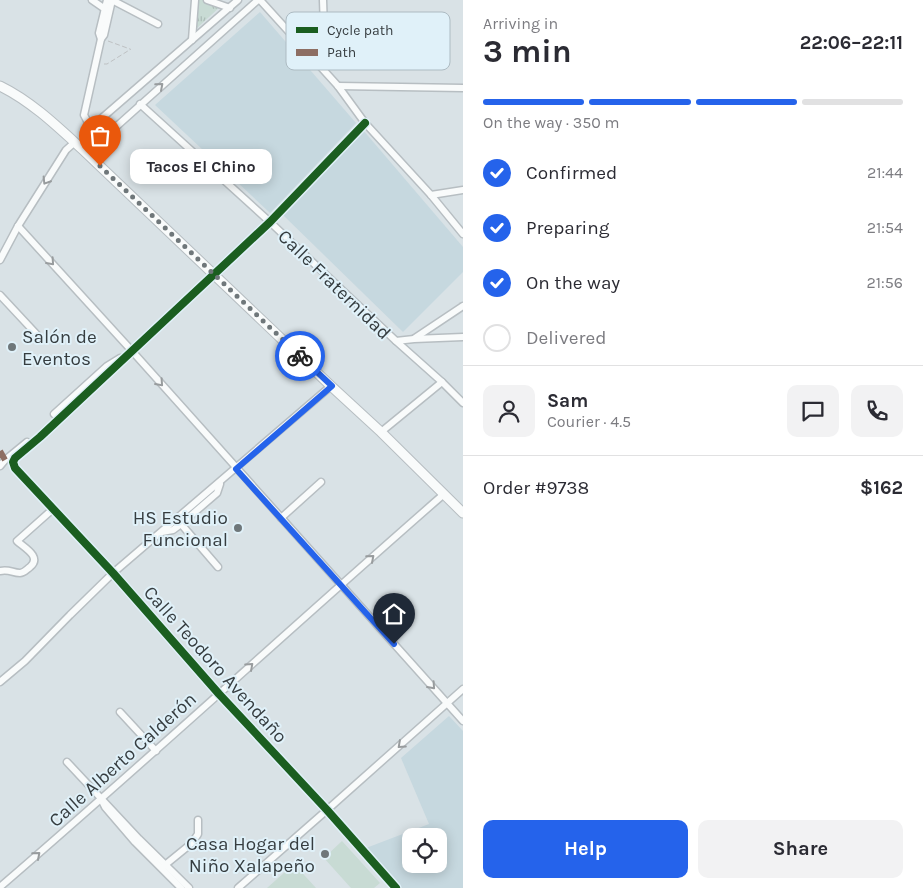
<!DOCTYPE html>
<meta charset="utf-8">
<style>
body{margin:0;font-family:Karla,sans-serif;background:#f2f2f3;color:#2b2b33;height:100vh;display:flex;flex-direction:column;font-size:19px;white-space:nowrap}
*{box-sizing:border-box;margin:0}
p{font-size:16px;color:#7c7c81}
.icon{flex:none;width:28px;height:28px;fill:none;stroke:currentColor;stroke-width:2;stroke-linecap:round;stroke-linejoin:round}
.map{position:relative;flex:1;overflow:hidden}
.panel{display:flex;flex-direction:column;background:#fff;width:460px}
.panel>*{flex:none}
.fabs{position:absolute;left:402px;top:828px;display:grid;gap:10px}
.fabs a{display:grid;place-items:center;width:45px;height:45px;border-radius:10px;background:#fff;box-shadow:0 2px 12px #0003;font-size:25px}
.pin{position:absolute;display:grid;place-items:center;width:42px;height:42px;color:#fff;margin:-51px -21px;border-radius:50% 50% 50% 0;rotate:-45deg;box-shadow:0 0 5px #0007}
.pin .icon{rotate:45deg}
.courier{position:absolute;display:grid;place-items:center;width:50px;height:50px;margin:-25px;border:4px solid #2563eb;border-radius:50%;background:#fff;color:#222;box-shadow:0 1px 6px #0007}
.bubble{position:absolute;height:35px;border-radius:10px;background:#fff;box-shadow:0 2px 12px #0003;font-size:16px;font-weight:700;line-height:35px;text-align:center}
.summary em{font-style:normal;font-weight:700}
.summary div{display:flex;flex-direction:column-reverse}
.summary{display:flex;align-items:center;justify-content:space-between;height:85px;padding:0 20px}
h1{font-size:32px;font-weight:700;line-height:38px}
.bar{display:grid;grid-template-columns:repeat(4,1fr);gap:8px 5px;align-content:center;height:60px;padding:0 20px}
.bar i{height:6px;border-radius:4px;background:#e1e1e2}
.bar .current{background:#2563eb}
.bar p{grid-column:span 4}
.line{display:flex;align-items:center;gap:12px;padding:0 20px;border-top:1px solid #e1e1e2}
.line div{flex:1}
.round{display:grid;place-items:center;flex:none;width:52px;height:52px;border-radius:10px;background:#f2f2f3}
ol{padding:0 20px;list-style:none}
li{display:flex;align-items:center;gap:15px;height:55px}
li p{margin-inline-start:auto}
li .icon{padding:5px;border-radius:50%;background:#2563eb;color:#fff;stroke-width:4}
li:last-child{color:#7c7c81}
li i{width:28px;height:28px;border:2px solid #e1e1e2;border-radius:50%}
.cta{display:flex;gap:10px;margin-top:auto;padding:10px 20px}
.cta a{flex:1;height:58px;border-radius:10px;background:#2563eb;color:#fff;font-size:20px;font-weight:700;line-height:58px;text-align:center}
.cta a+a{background:#f2f2f3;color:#2b2b33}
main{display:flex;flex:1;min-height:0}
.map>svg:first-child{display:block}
.built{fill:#c6d8df;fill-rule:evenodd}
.grass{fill:url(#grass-tufts)}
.pitch{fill:#c8dbd4}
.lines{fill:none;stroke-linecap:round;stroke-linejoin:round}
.minor-casing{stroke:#b7bec2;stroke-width:9}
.secondary-casing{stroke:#b7bec2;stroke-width:11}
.path{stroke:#bec1c3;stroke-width:1;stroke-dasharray:5 2.5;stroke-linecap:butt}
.minor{stroke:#f9fbfb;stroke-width:6}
.secondary{stroke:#f9fbfb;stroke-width:9}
.quiet{stroke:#8d6e63;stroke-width:6;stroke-dasharray:12 6;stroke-linecap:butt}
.cycleway-casing{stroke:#e0f1f9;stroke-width:11}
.cycleway{stroke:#1b5e20;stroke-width:8}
.oneway{stroke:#989c9e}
.done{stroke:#6f777a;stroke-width:5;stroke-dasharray:0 9}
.route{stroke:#2563eb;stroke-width:6}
.poi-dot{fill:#6f777a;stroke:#e0f1f9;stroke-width:2}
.labels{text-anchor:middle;stroke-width:4;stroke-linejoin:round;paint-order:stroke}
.street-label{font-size:19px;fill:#363d40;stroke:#e0f1f9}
.poi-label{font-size:19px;fill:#363d40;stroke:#e0f1f9;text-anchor:end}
.key{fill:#e0f1f9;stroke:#adbbc2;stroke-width:1}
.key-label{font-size:14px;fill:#363d40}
</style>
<main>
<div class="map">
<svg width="463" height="888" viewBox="0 0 463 888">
<defs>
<pattern id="grass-tufts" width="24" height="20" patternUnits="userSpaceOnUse" patternTransform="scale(1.25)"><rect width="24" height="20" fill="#c8dbd4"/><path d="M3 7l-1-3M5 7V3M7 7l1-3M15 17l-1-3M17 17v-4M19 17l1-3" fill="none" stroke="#acbdb7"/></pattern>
</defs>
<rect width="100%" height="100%" fill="#d9e2e6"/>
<g class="built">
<polygon points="260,12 356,123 270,213 155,105"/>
<polygon points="363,130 463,247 463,272 403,332 282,214"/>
<path d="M449 716 463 731V888H402L366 848 429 824 401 758ZM411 836H439V864H411Z"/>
</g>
<polygon class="grass" points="198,0 209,0 221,6 196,29"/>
<g class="pitch">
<polygon points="342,841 380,883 374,888 351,888 324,858"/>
<polygon points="294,864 316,888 267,888"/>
</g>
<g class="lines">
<defs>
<g id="minor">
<polyline points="92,0 105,9"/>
<polyline points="112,0 158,24"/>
<polyline points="207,0 230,8"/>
<polyline points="260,0 338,86 365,123 431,195 463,234"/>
<polyline points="323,0 324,29"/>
<polyline points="101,39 99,33 107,0"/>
<polyline points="192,40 195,0"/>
<polyline points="338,86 463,88"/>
<polyline points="140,104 270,222 396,341 442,382 463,403"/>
<polyline points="365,123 270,222 40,437 15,458 13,462 15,468 113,573 219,694 327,810 396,888"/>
<polyline points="94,134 84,115 101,39 104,35 112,0"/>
<polyline points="95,137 95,124 238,0"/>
<polyline points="83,150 95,137 108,134 258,0"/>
<polyline points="431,195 463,190"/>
<polyline points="18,226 132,351 463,721"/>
<polyline points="0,260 18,226 66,150 75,142"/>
<polyline points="0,295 41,339"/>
<polyline points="415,338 463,306"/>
<polyline points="396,341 414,339 463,337"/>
<polyline points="54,414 107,366 120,358"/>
<polyline points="381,432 442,382"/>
<polyline points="0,466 5,460 27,442"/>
<polyline points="281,518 321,482"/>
<polyline points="181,524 218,567"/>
<polyline points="162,532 173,530 181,524 217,493 220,484"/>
<path d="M0 571C10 569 12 573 20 573 24 573 26 570 30 567 42 557 25 548 17 541L53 509"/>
<polyline points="0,682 25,661 70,615 113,573 331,386"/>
<polyline points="120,712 156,751"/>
<polyline points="67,762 139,839 189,888"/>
<polyline points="102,801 105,807 135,842 181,888"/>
<polyline points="165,865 192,843 198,834 198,820"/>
<path d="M0 887C150 758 295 624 444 494"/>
<polyline points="238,888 327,810 463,689"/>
</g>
<path id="secondary" d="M0 86C31 101 58 127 83 150L331 386 381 432 463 513"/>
</defs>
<use href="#minor" class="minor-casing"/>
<use href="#secondary" class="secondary-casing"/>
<g class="path">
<polyline points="324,35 325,61"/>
<polyline points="108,41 130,49"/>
<polyline points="104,64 107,64 131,49"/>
</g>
<use href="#minor" class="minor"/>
<use href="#secondary" class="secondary"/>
<polyline class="quiet" points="0,451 5,460"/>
<defs>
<polyline id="cycleway" points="365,123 270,222 40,437 15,458 13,462 15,468 113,573 219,694 327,810 396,888"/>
</defs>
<use href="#cycleway" class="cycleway-casing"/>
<use href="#cycleway" class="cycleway"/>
</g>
<defs><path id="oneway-chevron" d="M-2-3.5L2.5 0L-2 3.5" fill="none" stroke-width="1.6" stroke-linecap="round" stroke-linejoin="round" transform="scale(1.25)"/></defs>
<g class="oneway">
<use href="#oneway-chevron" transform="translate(160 86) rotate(-41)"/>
<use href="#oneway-chevron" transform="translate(46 181) rotate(122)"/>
<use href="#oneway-chevron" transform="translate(51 262) rotate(48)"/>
<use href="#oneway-chevron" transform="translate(160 383) rotate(48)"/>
<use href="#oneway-chevron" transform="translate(371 558) rotate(-41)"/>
<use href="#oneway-chevron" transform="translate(250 666) rotate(-42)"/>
<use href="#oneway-chevron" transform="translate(432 686) rotate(48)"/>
<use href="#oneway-chevron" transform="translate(401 745) rotate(138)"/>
<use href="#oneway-chevron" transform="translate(37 855) rotate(-41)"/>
</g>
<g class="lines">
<polyline class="done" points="100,166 300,356"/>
<polyline class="route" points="300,356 332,386 236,469 394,644"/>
</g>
<g class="poi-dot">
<circle cx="12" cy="347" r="5"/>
<circle cx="238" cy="528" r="5"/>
<circle cx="325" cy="854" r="5"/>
</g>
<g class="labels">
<g class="street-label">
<text transform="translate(335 284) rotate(44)" y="7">Calle Fraternidad</text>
<text transform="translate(216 664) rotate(48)" y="7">Calle Teodoro Avendaño</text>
<text transform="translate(122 759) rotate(-42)" y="7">Calle Alberto Calderón</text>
</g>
<g class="poi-label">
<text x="22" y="343" text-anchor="start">Salón de<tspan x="22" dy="22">Eventos</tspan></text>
<text x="228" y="524">HS Estudio<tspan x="228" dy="22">Funcional</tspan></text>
<text x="315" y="850">Casa Hogar del<tspan x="315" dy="22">Niño Xalapeño</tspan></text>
</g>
</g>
<rect x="286" y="12" width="164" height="58" rx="8" class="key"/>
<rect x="296" y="27" width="22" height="6" fill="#1b5e20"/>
<rect x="296" y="49" width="22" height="7" fill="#8d6e63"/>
<g class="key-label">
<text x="327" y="35">Cycle path</text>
<text x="327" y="57">Path</text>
</g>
</svg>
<div class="fabs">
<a><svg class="icon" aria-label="locate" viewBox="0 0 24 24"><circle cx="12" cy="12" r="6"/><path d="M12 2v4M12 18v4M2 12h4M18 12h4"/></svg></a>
</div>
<div class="pin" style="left:100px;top:166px;background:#ea580c"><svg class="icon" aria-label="bag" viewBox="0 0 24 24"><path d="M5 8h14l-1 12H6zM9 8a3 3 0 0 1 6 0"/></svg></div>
<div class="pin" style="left:394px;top:644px;background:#1f2937"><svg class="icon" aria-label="home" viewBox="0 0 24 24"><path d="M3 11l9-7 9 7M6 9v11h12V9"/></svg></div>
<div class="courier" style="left:300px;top:356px"><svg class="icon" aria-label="bike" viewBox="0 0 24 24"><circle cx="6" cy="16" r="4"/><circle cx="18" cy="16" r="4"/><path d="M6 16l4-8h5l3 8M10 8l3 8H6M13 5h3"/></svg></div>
<div class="bubble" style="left:130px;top:149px;width:142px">Tacos El Chino</div>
</div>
<section class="panel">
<div class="summary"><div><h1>3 min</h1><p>Arriving in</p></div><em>22:06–22:11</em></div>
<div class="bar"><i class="current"></i><i class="current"></i><i class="current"></i><i></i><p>On the way · 350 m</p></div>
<ol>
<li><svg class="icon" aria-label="check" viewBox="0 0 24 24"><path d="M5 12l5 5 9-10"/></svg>Confirmed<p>21:44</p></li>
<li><svg class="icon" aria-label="check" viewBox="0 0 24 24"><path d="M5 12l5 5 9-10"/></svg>Preparing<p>21:54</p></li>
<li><svg class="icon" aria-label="check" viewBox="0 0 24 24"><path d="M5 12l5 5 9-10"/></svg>On the way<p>21:56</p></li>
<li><i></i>Delivered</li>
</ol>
<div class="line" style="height:90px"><a class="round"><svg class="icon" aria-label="person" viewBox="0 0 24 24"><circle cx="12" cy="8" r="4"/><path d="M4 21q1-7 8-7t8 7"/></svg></a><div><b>Sam</b><p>Courier · 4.5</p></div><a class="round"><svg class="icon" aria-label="chat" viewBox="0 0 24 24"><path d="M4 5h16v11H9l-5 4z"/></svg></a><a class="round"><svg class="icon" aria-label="phone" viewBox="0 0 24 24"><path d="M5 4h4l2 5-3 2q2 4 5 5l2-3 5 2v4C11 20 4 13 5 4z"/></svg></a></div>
<div class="line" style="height:65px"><div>Order #9738</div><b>$162</b></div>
<div class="cta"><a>Help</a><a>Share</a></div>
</section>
</main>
